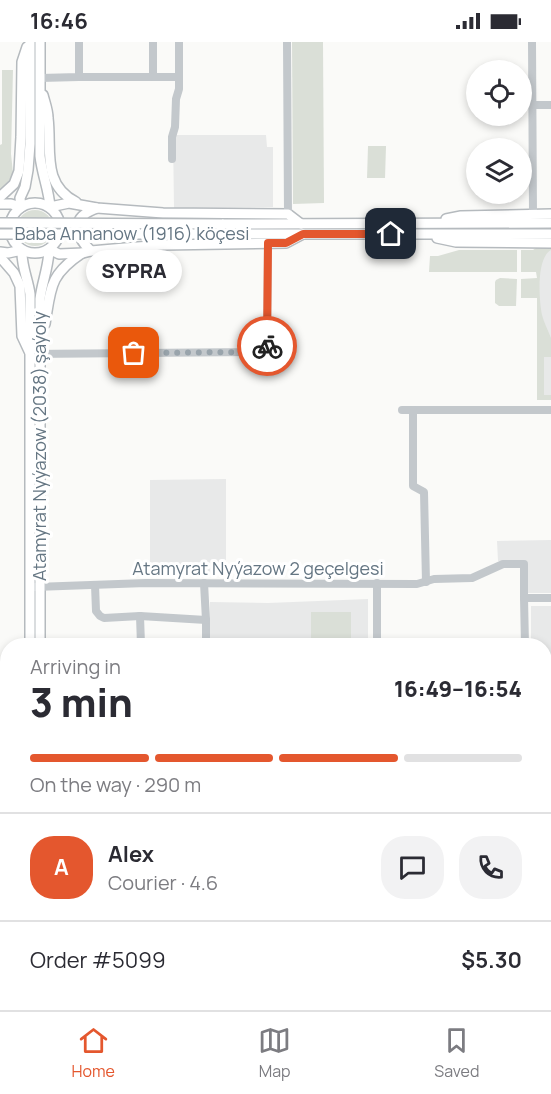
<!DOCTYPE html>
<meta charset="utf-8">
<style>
body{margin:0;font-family:Manrope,sans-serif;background:#f2f2f3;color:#2b2b33;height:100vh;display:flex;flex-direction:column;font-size:22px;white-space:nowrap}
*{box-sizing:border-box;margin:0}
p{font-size:20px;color:#7c7c81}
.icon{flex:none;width:33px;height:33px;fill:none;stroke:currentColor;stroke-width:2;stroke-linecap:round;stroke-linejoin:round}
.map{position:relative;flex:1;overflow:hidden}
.drawer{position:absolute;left:0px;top:596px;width:552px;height:374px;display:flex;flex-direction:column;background:#fff;border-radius:24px 24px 0 0;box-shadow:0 3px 9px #0003}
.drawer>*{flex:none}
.buttons{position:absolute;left:466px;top:18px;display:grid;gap:12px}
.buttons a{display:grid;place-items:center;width:66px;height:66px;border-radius:50%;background:#fff;box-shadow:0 3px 9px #0003;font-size:30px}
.pin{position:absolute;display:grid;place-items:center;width:51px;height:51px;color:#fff;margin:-26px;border-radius:12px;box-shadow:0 3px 9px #0006}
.courier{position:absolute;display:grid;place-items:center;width:60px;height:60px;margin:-30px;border:4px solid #e4572e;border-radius:50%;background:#fff;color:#222;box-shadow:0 2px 8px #0007}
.bubble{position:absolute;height:42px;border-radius:21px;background:#fff;box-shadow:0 3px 9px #0003;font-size:20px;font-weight:800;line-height:42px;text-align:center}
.summary em{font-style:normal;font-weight:800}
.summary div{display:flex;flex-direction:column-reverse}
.summary{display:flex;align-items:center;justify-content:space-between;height:102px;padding:0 30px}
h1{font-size:39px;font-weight:800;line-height:45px}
.bar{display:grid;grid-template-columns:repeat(4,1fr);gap:9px 6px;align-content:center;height:72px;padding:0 30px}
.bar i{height:8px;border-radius:4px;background:#e1e1e2}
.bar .selected{background:#e4572e}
.bar p{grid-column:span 4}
.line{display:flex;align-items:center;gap:15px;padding:0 30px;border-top:2px solid #e1e1e2}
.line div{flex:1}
.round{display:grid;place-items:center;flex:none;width:63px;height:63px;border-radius:24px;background:#f2f2f3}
.status{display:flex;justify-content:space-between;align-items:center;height:42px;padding:0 30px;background:#fff;direction:ltr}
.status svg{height:16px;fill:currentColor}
.tab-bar{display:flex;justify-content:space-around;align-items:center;height:84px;border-top:2px solid #e1e1e2;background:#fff;font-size:16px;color:#7c7c81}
.tab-bar a{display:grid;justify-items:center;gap:3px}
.tab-bar .selected{color:#e4572e}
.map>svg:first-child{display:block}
.built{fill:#e8e9e9}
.green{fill:#dadfd7}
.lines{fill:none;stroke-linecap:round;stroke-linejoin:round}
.major-casing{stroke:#b5babe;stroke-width:12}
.minor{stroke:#c3c8cc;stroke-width:8}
.major{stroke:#fff;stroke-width:9}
.major-bridge-casing{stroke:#b5babe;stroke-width:12;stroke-linecap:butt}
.major-bridge{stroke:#fff;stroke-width:9}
.done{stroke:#99a4ac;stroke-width:6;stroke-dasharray:0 10.8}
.route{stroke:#e4572e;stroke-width:8}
.labels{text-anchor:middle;stroke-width:6;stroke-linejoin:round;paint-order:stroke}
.street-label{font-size:18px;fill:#657683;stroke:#fff}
</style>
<div class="status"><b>16:46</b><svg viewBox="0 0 49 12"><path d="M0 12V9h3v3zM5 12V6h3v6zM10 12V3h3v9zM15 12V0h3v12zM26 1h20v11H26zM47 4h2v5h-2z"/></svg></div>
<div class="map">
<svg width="551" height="968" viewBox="0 0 551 968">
<rect width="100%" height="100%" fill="#fafaf8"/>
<g class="built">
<polygon points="173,93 266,93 267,105 273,105 273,165 174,166"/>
<rect x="537" y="206" width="14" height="152"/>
<polygon points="226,437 226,532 150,533 150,438"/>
<polygon points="551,498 551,551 527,551 526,519 498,519 497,499"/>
<polygon points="368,557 368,603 209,603 210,560 268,561"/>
<polygon points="531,564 551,564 551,627 545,627 544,603 531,603"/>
</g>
<g class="green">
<polygon points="292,0 323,0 324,161 293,162"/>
<polygon points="2,28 13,28 11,112 13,131 7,142 0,149 0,103 2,102"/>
<polygon points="368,104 386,104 385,136 367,136"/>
<circle cx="35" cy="186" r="18"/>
<path d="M536 206H551V208C536 216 539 258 542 273 544 281 548 288 551 296 551 301 551 309 551 315H544V353H551V358H537V256H521V237L537 236 536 230H521V208H533Z"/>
<polygon points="459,208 517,208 517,230 429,230 430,214 438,214"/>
<polygon points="500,236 517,237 516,264 499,264 495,261 495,240 496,238"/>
<rect x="311" y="570" width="40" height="31"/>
</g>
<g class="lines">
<defs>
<g id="major">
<path d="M40 0V114C42 132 49 148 50 165L69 161 97 166 163 171 288 172 301 182"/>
<path d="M43 53C45 61 48 68 48 76 52 107 41 142 76 160"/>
<polyline points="0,155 14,142 19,129 21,95 22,20 27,5"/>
<circle cx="35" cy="186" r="25"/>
<polyline points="0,162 11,162 21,165"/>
<polyline points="21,165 20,156 25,145 28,128 30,102 30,0"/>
<polyline points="446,177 461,174 551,172"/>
<polyline points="222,182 551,181"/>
<polyline points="223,192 551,192"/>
<polyline points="437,196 456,200 551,201"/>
<path d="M91 209C73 192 71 175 97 166"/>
<path d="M0 210 8 211 22 208C21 223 28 237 30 252V603"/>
<polyline points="0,215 14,231 20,244 22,294 29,309"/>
<path d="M45 282C51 246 49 233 82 211"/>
<path d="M40 603V257C42 240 49 224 49 207L59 212 83 211 91 209 125 206 163 203 286 201 303 192"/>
<polyline points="0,853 8,850"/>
<polyline points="0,860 8,860"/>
<polyline points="0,868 8,867"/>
<polyline points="0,875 8,878"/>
<polyline points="32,962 32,968"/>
<polyline points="41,962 41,968"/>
</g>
</defs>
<use href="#major" class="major-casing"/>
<g class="minor">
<polyline points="287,0 288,172"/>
<polyline points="532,0 533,172"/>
<polyline points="79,35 153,35 153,0"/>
<polyline points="153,35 179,35"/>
<polyline points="40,36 79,35 79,0"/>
<polyline points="533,63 551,63"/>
<polyline points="172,117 172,95 175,85 176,57 179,47 179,0"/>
<polyline points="30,312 252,310 267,308 268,201"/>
<polyline points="402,368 551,368"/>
<polyline points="413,368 413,444 424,450 426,540"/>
<polyline points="204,541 206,578 206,603"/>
<polyline points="377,541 377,603"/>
<polyline points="95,543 96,569 100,574 104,576 140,574 206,578"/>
<polyline points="35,545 146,541 417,542 434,537 472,536 503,522 524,522 524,556"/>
<polyline points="140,574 141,603"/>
<polyline points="525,603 524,556 551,556"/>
<polyline points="544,642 551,643"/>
<polyline points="546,773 550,773 551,748"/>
<polyline points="544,815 550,773"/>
<polyline points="544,960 551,960"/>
<polyline points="36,962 143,962"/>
<polyline points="205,968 205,962"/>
<polyline points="380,968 381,962"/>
</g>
<use href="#major" class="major"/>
<defs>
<g id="major-bridge">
<polyline points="0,181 222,182"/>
<polyline points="0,192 223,192"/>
</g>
</defs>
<use href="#major-bridge" class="major-bridge-casing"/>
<use href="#major-bridge" class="major-bridge"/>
</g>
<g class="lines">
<polyline class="done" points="134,311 252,310 267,308 267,304"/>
<polyline class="route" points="267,304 268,201 286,201 303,192 391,192"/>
</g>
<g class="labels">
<g class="street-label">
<text x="132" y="198">Baba Annanow (1916) köçesi</text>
<text transform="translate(40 404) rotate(-90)" y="6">Atamyrat Nyýazow (2038) şaýoly</text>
<text x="258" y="533">Atamyrat Nyýazow 2 geçelgesi</text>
</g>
</g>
</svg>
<div class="buttons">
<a><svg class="icon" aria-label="locate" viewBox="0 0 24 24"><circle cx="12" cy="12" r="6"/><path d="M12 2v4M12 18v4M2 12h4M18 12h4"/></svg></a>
<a><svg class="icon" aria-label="layers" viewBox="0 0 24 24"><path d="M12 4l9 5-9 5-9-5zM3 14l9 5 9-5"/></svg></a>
</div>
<div class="pin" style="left:134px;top:311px;background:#ea580c"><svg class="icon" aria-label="bag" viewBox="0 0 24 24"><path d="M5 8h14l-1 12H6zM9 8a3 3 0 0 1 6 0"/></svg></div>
<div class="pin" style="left:391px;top:192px;background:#1f2937"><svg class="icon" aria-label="home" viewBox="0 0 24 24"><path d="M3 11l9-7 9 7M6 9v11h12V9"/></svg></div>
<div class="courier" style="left:267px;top:304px"><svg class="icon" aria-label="bike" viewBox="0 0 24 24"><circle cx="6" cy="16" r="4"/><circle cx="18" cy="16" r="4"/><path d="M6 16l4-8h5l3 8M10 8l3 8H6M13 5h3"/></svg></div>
<div class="bubble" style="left:86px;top:208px;width:96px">SYPRA</div>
<section class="drawer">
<div class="summary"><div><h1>3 min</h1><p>Arriving in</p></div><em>16:49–16:54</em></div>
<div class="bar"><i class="selected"></i><i class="selected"></i><i class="selected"></i><i></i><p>On the way · 290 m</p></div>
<div class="line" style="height:108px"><b class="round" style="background:#e4572e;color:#fff">A</b><div><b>Alex</b><p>Courier · 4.6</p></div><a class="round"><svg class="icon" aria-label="chat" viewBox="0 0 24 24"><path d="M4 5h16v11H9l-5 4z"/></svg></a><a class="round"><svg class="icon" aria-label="phone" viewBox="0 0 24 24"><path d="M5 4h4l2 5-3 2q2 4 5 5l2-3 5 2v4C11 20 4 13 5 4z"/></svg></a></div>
<div class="line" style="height:78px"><div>Order #5099</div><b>$5.30</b></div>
</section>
</div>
<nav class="tab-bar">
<a class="selected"><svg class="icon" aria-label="home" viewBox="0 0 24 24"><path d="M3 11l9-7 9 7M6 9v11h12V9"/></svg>Home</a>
<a><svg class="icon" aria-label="map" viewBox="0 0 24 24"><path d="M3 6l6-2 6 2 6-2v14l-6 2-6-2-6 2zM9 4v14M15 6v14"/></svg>Map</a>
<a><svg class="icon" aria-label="saved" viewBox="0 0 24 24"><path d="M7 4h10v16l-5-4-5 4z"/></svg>Saved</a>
</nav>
